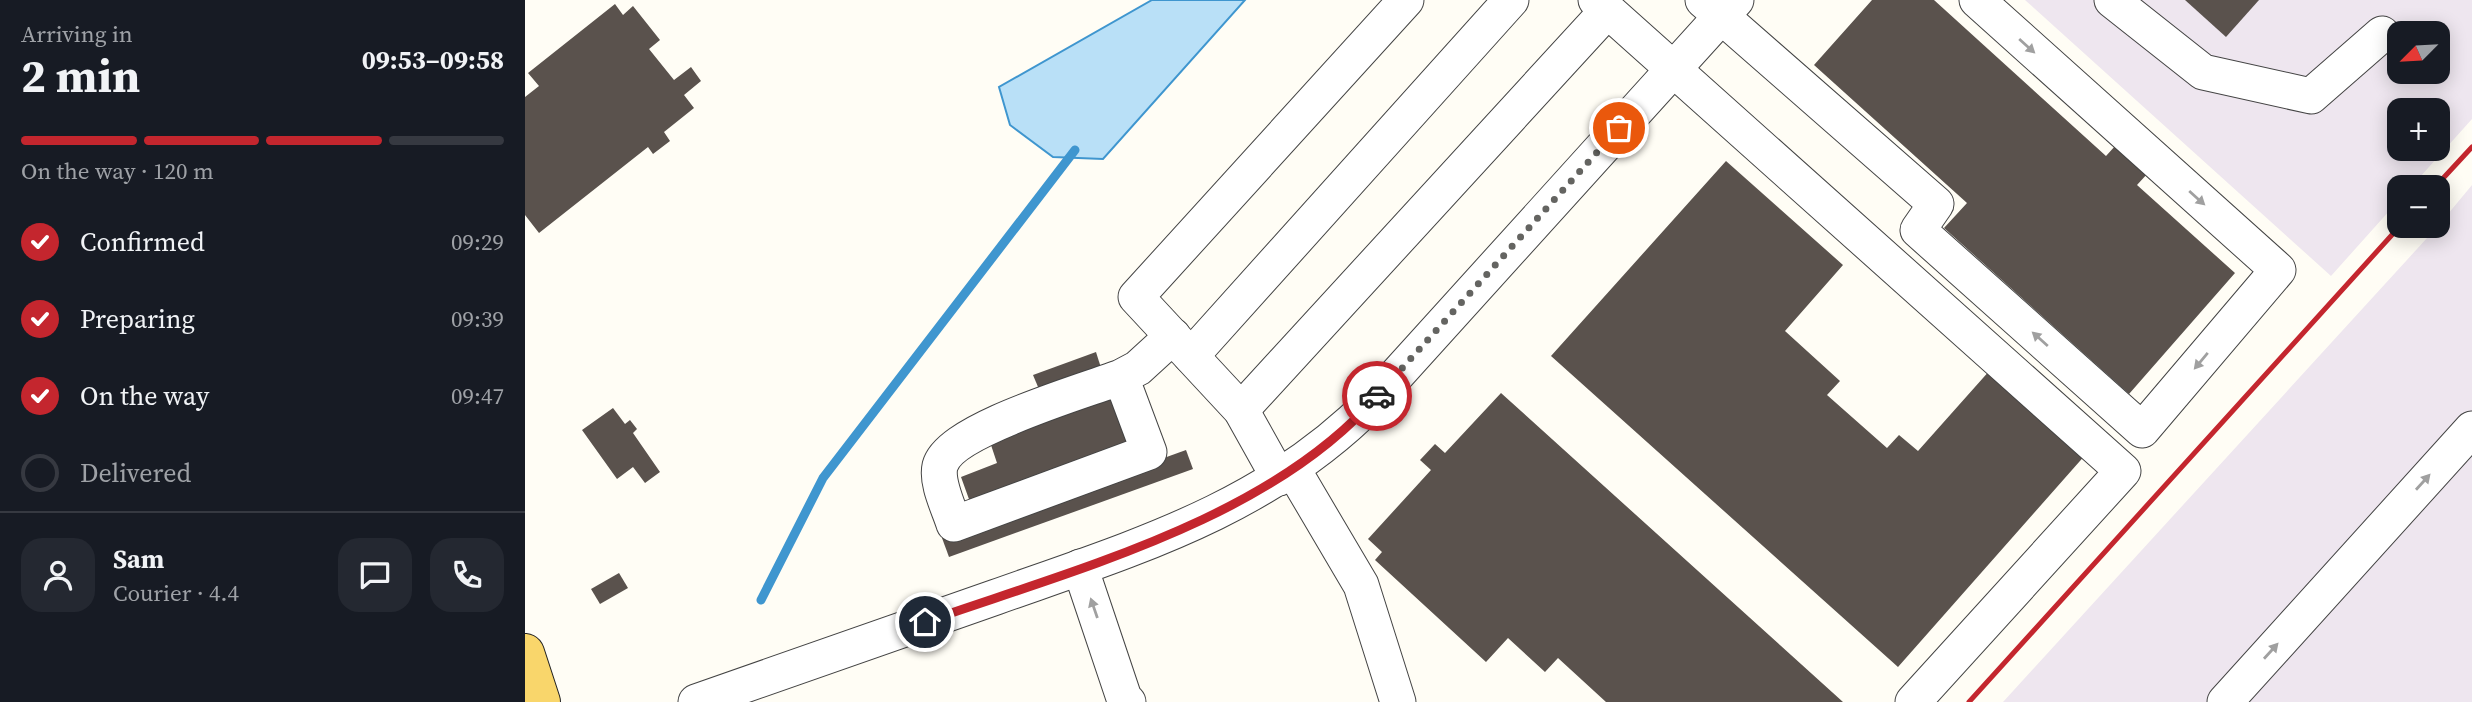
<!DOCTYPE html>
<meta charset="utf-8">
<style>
body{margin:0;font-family:"Source Serif 4",serif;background:#242831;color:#f1f3f6;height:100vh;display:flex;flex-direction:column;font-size:26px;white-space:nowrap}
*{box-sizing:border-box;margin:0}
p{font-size:23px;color:#9ea1a6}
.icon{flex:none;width:38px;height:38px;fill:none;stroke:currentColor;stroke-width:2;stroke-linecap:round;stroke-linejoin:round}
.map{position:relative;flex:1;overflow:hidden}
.drawer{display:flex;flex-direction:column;background:#171b24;width:525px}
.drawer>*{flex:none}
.needle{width:46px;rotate:246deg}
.tools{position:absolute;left:1862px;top:21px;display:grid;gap:14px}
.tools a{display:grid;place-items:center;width:63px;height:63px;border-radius:14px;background:#171b24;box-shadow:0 4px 18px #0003;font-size:35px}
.pin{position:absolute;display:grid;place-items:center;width:60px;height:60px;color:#fff;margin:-30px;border:4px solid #fff;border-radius:50%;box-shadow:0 2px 7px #0007}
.courier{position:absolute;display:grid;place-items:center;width:70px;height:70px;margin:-35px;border:5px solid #c4262e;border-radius:50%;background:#fff;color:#222;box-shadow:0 2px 9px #0007}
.head em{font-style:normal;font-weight:700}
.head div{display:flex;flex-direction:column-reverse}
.head{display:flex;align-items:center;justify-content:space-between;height:119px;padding:0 21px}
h1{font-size:46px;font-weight:700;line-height:52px}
.bar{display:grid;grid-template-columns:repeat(4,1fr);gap:10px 7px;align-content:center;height:84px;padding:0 21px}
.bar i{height:9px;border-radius:5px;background:#363941}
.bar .on{background:#c4262e}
.bar p{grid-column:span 4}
.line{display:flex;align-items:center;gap:18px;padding:0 21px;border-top:2px solid #363941}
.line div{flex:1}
.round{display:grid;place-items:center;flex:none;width:74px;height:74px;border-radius:21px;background:#242831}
ol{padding:0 21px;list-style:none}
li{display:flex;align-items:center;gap:21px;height:77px}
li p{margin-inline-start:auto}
li .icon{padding:7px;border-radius:50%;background:#c4262e;color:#fff;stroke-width:4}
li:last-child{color:#9ea1a6}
li i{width:38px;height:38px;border:4px solid #363941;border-radius:50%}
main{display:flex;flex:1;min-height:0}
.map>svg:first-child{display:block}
.industrial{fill:#eee6ef;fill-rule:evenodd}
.water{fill:#b9e0f7;stroke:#3f96cf;stroke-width:2}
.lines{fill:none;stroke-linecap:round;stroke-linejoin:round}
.stream{stroke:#3f96cf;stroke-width:9}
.building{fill:#5a524d}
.minor-casing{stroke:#444;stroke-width:37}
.major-casing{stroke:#222;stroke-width:40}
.minor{stroke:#fff;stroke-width:35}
.major{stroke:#f9d66b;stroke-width:38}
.rail{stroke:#c4262e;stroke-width:5}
.oneway{fill:#a0a0a0}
.done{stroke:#646461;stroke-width:7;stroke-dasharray:0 12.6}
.route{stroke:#c4262e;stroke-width:9}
</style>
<main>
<section class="drawer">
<div class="head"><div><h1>2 min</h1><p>Arriving in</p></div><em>09:53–09:58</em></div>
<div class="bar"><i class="on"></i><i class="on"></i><i class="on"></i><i></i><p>On the way · 120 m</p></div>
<ol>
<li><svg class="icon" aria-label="check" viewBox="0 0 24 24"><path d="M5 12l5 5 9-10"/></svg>Confirmed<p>09:29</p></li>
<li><svg class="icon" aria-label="check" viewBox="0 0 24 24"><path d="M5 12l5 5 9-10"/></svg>Preparing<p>09:39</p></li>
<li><svg class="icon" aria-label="check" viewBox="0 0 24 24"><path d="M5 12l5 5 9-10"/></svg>On the way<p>09:47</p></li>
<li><i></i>Delivered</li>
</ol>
<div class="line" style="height:126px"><a class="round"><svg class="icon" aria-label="person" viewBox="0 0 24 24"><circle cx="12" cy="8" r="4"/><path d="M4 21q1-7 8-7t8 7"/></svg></a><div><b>Sam</b><p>Courier · 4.4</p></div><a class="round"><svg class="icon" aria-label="chat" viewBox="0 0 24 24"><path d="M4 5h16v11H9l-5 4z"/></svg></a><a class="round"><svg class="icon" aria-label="phone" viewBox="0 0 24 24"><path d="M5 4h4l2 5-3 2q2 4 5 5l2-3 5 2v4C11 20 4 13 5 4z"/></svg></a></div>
</section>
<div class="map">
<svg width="1947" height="702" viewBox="0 0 1947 702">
<rect width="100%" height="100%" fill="#fffdf5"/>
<g class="industrial">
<path d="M1500 0H1947V119L1886 187H1874V200L1806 276ZM1874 33H1913V72H1874ZM1874 110H1913V149H1874Z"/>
<polygon points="1947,185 1947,702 1478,702 1913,226"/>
</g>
<polygon class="water" points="627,0 720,0 578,159 528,157 485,125 474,87"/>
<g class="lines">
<polyline class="stream" points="236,600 298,478 550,150"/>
</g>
<g class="building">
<polygon points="1347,0 1409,0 1581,156 1591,145 1623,173 1612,185 1710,273 1604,394 1419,228 1442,203 1289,65"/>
<polygon points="1660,0 1734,0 1701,37"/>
<polygon points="90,4 98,15 108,6 135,40 124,49 149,80 166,67 176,81 159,95 169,108 139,132 145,141 128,154 123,147 14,233 0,215 0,97 14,86 3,73"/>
<polygon points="1201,161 1318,265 1260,331 1315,381 1302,395 1362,448 1374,435 1393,451 1466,369 1562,453 1373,667 1026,356"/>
<polygon points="571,352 577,371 516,394 508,375"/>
<polygon points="976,393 1318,702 1081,702 1033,658 1020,672 983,638 961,662 850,560 857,552 843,539 906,470 895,460 910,444 920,453"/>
<polygon points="585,395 603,445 445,502 436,477 472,463 464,439"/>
<polygon points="88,408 100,424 105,420 112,429 108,433 135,472 120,483 108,467 92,479 57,430"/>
<polygon points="661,450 668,469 424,557 417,538"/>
<polygon points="94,573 103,588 75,604 66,589"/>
</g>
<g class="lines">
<defs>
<g id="minor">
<polyline points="1071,0 1598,471 1388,702"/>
<polyline points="1178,0 1411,204 1393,230 1617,430 1753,270 1452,0"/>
<polyline points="1587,0 1678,72 1786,96 1857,34"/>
<polyline points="666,356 986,0"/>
<path d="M596 377 624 452 429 524C424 508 411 483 415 466 425 429 560 391 596 377L613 368 648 336"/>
<polyline points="716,410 1082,11"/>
<polyline points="767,468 836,585 873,702"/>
<polyline points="754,478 716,410 611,297 881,0"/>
<polyline points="555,567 599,698 603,702"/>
<path d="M171 702C271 667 371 632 471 597 609 548 742 509 848 401L1211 0"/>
<polyline points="1700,702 1947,429"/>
</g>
<polyline id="major" points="0,653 16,702"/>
</defs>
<use href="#minor" class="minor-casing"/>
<use href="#major" class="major-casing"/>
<use href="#minor" class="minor"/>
<use href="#major" class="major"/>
<g class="rail">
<polyline points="1910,187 1947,147"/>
<polyline points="1444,702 1875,226"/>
</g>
</g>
<defs><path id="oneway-solid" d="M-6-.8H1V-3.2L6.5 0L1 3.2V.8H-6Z" transform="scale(1.75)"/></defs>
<g class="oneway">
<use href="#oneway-solid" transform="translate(1502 46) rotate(42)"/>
<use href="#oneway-solid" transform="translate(1672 198) rotate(42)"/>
<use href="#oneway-solid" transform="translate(1515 339) rotate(-138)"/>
<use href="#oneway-solid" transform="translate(1676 361) rotate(130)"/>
<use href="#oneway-solid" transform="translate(1898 482) rotate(-48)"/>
<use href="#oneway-solid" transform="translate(569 608) rotate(-109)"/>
<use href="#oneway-solid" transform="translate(1746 651) rotate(-48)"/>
</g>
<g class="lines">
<polyline class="done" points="852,396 1094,128"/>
<path class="route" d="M400 622C548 570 746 519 852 396"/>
</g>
</svg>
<div class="tools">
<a><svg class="needle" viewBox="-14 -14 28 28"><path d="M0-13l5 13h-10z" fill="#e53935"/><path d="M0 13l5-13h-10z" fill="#9ea1a6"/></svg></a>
<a>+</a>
<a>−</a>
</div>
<div class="pin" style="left:1094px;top:128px;background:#ea580c"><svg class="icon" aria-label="bag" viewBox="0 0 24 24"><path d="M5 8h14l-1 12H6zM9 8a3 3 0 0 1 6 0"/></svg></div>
<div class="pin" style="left:400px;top:622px;background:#1f2937"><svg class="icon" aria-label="home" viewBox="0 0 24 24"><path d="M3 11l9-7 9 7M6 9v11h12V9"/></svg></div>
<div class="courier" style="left:852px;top:396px"><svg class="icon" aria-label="car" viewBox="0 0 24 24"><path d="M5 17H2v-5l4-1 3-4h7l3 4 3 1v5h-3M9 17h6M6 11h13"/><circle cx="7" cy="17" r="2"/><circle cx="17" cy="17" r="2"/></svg></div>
</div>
</main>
